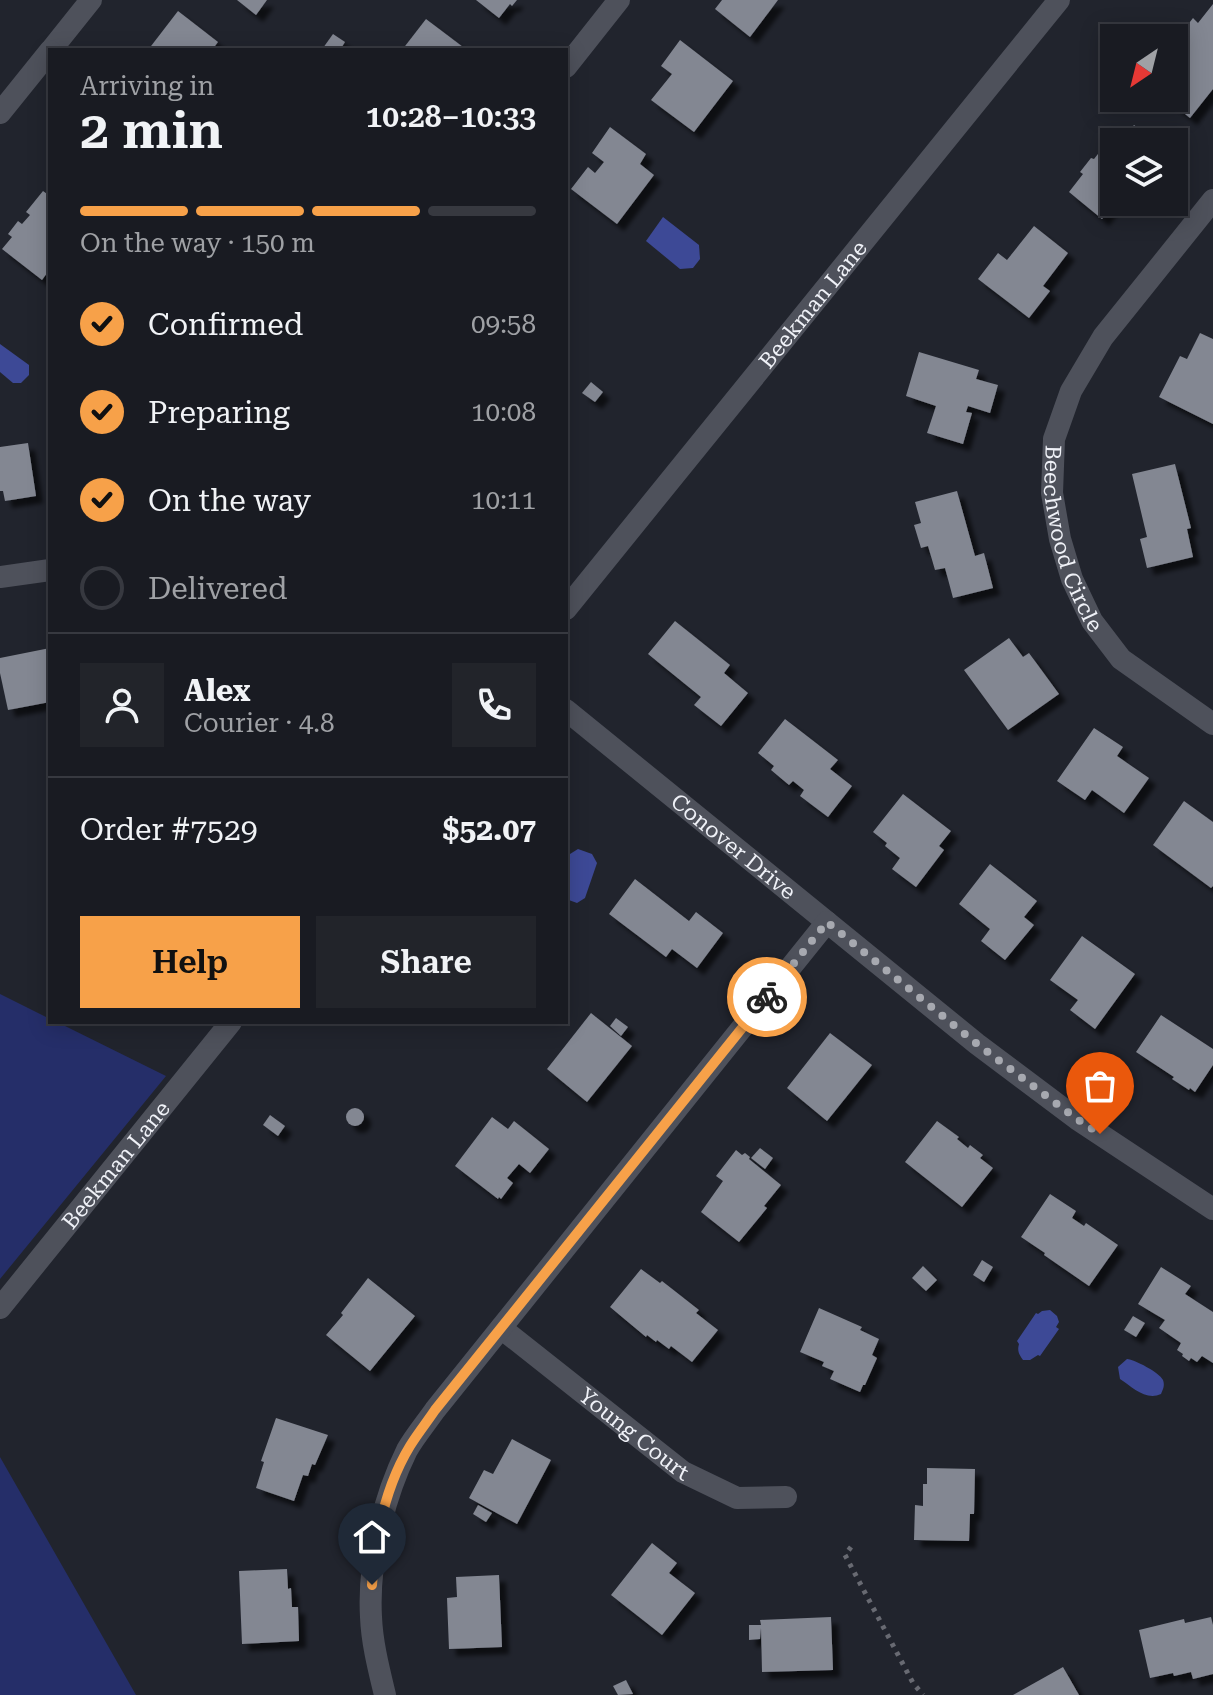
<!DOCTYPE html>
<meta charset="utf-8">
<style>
body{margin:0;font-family:"Roboto Serif",serif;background:#22242a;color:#f1f3f6;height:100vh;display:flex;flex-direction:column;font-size:30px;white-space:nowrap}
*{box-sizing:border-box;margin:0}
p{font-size:26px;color:#9fa1a5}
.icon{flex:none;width:44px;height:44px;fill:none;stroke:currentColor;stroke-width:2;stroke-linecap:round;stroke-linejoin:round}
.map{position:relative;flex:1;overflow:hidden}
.drawer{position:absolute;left:48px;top:48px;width:520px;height:976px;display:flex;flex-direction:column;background:#191b22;border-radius:0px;box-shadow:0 4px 20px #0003,0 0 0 2px #373940}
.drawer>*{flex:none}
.needle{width:52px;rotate:215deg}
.fabs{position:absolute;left:1100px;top:24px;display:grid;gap:16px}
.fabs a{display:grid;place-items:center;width:88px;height:88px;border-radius:0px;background:#191b22;box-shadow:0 4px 20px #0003,0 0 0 2px #373940;font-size:40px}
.pin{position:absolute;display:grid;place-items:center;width:68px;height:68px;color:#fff;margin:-82px -34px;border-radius:50% 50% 50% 0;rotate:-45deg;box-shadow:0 0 8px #0007}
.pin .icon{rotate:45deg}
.courier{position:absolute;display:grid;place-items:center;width:80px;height:80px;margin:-40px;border:6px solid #f7a149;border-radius:50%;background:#fff;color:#222;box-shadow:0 2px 10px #0007}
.overview em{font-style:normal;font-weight:600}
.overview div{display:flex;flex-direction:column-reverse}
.overview{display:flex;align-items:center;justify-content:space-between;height:136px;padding:0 32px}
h1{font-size:52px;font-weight:600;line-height:60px}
.bar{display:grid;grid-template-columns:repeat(4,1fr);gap:12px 8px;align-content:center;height:96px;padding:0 32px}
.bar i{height:10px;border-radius:6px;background:#373940}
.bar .current{background:#f7a149}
.bar p{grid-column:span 4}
.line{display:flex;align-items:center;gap:20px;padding:0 32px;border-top:2px solid #373940}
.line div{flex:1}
.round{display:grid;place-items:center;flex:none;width:84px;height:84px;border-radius:0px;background:#22242a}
ol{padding:0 32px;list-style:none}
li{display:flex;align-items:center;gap:24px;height:88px}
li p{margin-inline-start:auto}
li .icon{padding:8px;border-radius:50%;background:#f7a149;color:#111;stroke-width:4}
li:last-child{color:#9fa1a5}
li i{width:44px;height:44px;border:4px solid #373940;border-radius:50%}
.button{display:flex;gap:16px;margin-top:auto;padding:16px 32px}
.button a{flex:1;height:92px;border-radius:0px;background:#f7a149;color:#111;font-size:32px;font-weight:600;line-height:92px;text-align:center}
.button a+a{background:#22242a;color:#f1f3f6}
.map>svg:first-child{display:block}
.green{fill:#252e69}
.water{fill:#3d4996}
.building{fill:#838792;filter:url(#shadow)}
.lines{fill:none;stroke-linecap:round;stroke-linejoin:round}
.path{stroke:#686a72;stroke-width:5;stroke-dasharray:4 6;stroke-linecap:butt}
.minor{stroke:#4e515b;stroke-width:22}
.tertiary{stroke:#4e515b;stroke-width:22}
.done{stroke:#a7a9b0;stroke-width:8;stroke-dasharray:0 14.4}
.route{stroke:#f7a149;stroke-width:10}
.labels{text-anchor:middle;stroke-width:8;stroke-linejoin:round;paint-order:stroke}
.street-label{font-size:22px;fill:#eff1f7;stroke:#21242d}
</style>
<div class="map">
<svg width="1213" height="1695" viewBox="0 0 1213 1695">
<defs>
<filter id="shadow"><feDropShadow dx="7" dy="7" stdDeviation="2" flood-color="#0009"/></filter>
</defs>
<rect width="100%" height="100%" fill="#21242d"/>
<g class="green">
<polygon points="0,994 50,1019 50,1022 57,1022 166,1076 0,1279"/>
<polygon points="0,1457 136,1695 0,1695"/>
</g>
<g class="water">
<polygon points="663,217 699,245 700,259 693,268 680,269 646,241"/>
<polygon points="0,344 29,365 29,375 21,383 13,383 0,372"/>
<polygon points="578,849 592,854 597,863 585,898 577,903 566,899 566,872 570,854"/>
<path d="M1050 1310 1057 1316 1059 1322 1056 1327 1059 1329 1040 1356 1038 1355 1030 1360H1023C1019 1354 1017 1351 1019 1344L1017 1341 1036 1313 1038 1314 1042 1311Z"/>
<path d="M1127 1359C1135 1360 1159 1372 1163 1380 1165 1386 1163 1389 1161 1394 1146 1401 1132 1387 1120 1379L1118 1367Z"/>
</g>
<g class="building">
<polygon points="237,0 267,0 256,15"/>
<polygon points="476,0 517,0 512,6 510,4 499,18"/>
<polygon points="722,0 778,0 750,37 715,9"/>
<polygon points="1213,4 1213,89 1190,118 1165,98 1174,98 1174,68 1177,65 1174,63 1174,54 1184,40 1179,36 1193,18 1198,23"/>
<polygon points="178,11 218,42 212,50 148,50"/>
<polygon points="426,19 467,50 402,50"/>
<polygon points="333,34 345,42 340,50 327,50 323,48"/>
<polygon points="680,40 733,81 694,132 651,100 672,74 661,66"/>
<polygon points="1134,125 1156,142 1120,142"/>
<polygon points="610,127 646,154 640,164 654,175 617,224 571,189 588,167 595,173 604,162 592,153"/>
<polygon points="1109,140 1114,144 1114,204 1102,219 1069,192 1083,174 1080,172 1091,158 1094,159"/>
<polygon points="43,191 50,196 50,269 42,280 2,249 12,237 8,234 18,221 22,224 30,215 26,212"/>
<polygon points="1034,226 1068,253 1043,286 1050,291 1029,318 978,279 998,253 1007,260"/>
<polygon points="1200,333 1213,339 1213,424 1159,397 1180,356 1187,359"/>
<polygon points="919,352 979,370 976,379 998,385 990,413 968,406 966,412 972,413 963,444 927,433 936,406 906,396"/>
<polygon points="591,382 603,392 595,402 582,393"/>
<polygon points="28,443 36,496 5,501 3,491 0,491 0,447"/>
<polygon points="1175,464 1191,528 1187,529 1193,557 1147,568 1140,539 1147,537 1132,474"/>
<polygon points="957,491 975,556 984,553 993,588 953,598 945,568 935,570 928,546 921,548 914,525 921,523 915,502"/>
<polygon points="675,621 730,665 724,673 748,693 721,726 694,705 701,697 648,654"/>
<polygon points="1009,638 1023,657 1029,653 1059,694 1008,730 964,670"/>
<polygon points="50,648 50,702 8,710 0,673 0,658"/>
<polygon points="785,719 838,760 830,769 852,786 828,817 800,796 804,790 793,781 789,785 771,770 774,766 758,753"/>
<polygon points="1094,728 1123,747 1117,756 1149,778 1124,813 1092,790 1085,800 1057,781"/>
<polygon points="903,794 951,831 939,846 944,850 916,887 892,869 900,858 885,846 887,843 873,832"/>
<polygon points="1184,801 1213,822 1213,886 1211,888 1153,845"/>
<polygon points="990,864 1037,901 1024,917 1034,925 1005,960 981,941 990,929 959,904"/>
<polygon points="635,879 689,921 696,912 723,933 697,968 672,949 666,957 609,914"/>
<polygon points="1082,936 1135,974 1095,1029 1070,1010 1078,1000 1050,980"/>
<polygon points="591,1013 632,1046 587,1102 547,1069"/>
<polygon points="1161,1015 1213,1049 1213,1065 1195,1092 1190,1088 1189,1090 1172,1079 1174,1077 1136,1052"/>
<polygon points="616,1018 628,1027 621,1036 610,1026"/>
<polygon points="830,1033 872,1065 827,1121 787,1088"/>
<circle cx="355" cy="1117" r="9"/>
<polygon points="270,1115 285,1126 278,1136 263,1125"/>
<polygon points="492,1117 508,1129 514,1121 549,1149 530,1173 519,1164 507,1178 513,1183 501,1199 499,1197 498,1199 455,1166"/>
<polygon points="937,1121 959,1137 957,1139 968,1148 970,1145 983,1155 980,1158 993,1168 962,1207 905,1162"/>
<polygon points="760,1148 773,1158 765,1169 751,1158"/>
<polygon points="736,1150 742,1155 745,1153 750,1157 749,1159 781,1185 764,1206 767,1208 739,1242 701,1212 723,1181 716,1176"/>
<polygon points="1050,1194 1076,1211 1072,1218 1084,1226 1086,1223 1118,1245 1089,1286 1044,1255 1045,1253 1021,1237"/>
<polygon points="982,1260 993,1267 984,1282 973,1275"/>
<polygon points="923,1266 937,1280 926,1291 912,1278"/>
<polygon points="1161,1267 1191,1286 1185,1294 1213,1312 1213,1363 1202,1356 1197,1362 1191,1358 1189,1361 1182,1356 1183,1354 1177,1350 1181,1343 1159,1328 1165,1320 1138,1304"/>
<polygon points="641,1269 660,1283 662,1281 699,1310 696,1313 718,1330 692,1362 671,1346 669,1349 657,1340 656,1342 647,1335 646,1337 610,1307"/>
<polygon points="368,1278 415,1316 370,1371 326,1335 343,1315 341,1313"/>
<polygon points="819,1308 862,1327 860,1330 879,1339 872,1355 877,1358 865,1385 863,1385 860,1392 830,1379 834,1371 822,1366 824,1362 800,1352"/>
<polygon points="1133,1316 1145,1323 1136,1337 1124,1330"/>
<polygon points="276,1418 328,1435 315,1465 312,1464 308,1476 303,1475 294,1501 256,1488 264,1462 261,1461"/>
<polygon points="512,1439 551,1460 517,1524 469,1498 484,1470 493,1474"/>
<polygon points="927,1468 975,1469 974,1514 970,1514 969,1541 914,1540 915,1505 923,1506 923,1484 927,1484"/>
<polygon points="478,1505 492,1513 486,1522 473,1514"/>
<polygon points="652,1543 677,1563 669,1573 695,1593 662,1635 611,1595"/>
<polygon points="287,1569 288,1589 291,1588 292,1607 298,1607 299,1641 242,1644 239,1571"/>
<polygon points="499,1575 502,1647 449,1649 447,1598 457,1597 456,1577"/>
<polygon points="831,1617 833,1670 762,1672 761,1628 760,1639 749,1640 749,1625 761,1625 760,1620"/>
<polygon points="1211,1617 1213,1625 1213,1674 1193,1679 1191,1672 1174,1676 1173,1673 1150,1678 1139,1630 1184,1619 1185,1623"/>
<polygon points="1063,1667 1079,1695 1013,1695"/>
<polygon points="626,1680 633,1694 618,1695 613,1686"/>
</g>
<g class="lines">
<polyline class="path" points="851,1547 845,1555 913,1683 923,1695"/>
<g class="minor">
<polyline points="51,50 91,0"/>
<polyline points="566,67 619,0"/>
<polyline points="0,113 50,51"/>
<path id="s1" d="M1213 200 1103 337 1071 391 1054 439 1052 493 1060 539 1072 579 1092 621 1121 659 1213 724"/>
<polyline points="0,577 50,570"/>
<path id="s2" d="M566 710 977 1044 1077 1119 1213 1209"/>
<path id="s3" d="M501 1328 683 1472 737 1498 786 1497"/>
<path d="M385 1695C379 1670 372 1643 371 1617 368 1562 383 1499 407 1450 415 1436 426 1423 435 1410L827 922"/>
</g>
<g class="tertiary">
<path id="s4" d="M566 609 1059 0"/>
<path id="s5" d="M0 1308 231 1022"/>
</g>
</g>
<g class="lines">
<polyline class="done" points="767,997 827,922 977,1044 1077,1119 1100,1134"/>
<path class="route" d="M372 1585C375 1538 385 1487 410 1446 418 1433 427 1422 435 1410L767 997"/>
</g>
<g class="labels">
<g class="street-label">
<text dy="8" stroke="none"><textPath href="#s4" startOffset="392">Beekman Lane</textPath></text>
<text dy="8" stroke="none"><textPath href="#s1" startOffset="392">Beechwood Circle</textPath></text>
<text dy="8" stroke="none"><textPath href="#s2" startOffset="216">Conover Drive</textPath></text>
<text dy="8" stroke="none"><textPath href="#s5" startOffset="184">Beekman Lane</textPath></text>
<text dy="8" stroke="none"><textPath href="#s3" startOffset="170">Young Court</textPath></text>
</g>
</g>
</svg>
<div class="fabs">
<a><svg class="needle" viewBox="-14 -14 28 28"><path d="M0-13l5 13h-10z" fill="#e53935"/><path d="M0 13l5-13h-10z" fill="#9fa1a5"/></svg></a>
<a><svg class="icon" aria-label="layers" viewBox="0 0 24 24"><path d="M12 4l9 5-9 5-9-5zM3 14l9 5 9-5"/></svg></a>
</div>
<div class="pin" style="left:1100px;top:1134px;background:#ea580c"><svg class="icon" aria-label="bag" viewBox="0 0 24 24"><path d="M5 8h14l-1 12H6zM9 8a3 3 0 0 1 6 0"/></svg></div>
<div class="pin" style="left:372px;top:1585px;background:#1f2937"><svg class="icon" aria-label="home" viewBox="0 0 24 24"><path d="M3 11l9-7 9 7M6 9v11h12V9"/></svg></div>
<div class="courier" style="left:767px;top:997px"><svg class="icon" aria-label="bike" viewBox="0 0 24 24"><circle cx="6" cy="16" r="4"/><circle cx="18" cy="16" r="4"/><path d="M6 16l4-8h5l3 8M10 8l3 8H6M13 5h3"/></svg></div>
<section class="drawer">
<div class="overview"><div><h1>2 min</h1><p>Arriving in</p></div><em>10:28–10:33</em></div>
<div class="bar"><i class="current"></i><i class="current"></i><i class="current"></i><i></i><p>On the way · 150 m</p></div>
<ol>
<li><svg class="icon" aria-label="check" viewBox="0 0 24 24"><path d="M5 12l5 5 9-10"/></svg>Confirmed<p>09:58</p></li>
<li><svg class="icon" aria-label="check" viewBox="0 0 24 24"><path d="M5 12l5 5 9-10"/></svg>Preparing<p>10:08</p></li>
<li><svg class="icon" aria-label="check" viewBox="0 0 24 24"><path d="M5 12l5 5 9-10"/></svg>On the way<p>10:11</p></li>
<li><i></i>Delivered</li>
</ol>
<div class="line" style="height:144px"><a class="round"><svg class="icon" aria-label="person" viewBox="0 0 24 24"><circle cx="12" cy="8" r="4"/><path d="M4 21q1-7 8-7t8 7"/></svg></a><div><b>Alex</b><p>Courier · 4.8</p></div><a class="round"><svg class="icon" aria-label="phone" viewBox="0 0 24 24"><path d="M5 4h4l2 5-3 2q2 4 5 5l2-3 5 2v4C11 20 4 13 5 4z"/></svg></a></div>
<div class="line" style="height:104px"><div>Order #7529</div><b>$52.07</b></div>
<div class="button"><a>Help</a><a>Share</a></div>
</section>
</div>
